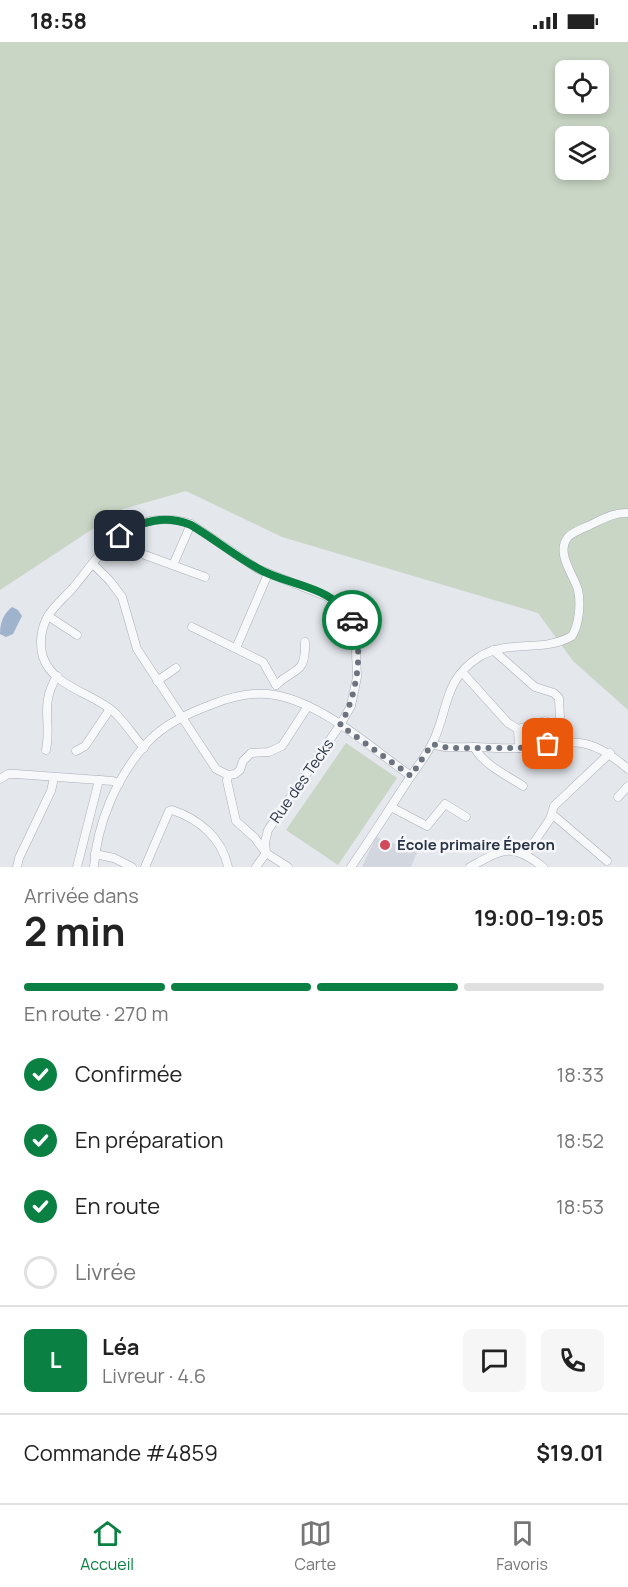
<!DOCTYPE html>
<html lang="fr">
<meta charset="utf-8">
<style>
body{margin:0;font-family:Manrope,sans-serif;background:#f6f6f6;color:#222;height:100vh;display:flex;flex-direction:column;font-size:22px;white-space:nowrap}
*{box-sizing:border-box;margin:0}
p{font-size:20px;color:#767676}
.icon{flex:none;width:33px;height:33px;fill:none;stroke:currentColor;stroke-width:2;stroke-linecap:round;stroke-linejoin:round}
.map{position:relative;height:825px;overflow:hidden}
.details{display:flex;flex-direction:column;background:#fff;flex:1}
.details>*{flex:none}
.fabs{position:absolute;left:555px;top:18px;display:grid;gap:12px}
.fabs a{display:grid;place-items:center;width:54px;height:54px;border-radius:9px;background:#fff;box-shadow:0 3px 9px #0003;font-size:30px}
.pin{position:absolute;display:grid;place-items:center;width:51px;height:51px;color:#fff;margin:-26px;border-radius:12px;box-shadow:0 3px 9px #0006}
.courier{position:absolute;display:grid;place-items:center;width:60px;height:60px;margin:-30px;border:4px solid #0b8043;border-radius:50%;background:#fff;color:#222;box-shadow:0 2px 8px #0007}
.summary em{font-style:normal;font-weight:700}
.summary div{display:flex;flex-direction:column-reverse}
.summary{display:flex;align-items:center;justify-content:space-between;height:102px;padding:0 24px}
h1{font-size:39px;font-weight:700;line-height:45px}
.bar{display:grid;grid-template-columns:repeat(4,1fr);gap:9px 6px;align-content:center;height:72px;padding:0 24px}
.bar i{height:8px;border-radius:4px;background:#e0e0e0}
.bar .active{background:#0b8043}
.bar p{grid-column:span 4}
.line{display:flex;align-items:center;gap:15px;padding:0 24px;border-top:2px solid #e0e0e0}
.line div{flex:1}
.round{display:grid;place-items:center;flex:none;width:63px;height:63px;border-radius:9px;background:#f6f6f6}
ol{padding:0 24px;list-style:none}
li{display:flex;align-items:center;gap:18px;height:66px}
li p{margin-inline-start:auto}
li .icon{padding:6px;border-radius:50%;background:#0b8043;color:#fff;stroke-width:4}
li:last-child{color:#767676}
li i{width:33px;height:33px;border:3px solid #e0e0e0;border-radius:50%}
.status{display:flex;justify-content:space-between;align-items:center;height:42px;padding:0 30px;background:#fff;direction:ltr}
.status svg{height:16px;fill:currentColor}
.tabs{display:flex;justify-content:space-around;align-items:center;height:84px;border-top:2px solid #e0e0e0;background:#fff;font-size:16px;color:#767676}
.tabs a{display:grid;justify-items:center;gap:3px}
.tabs .active{color:#0b8043}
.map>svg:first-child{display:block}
.built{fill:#d2d6de}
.green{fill:#c9d6c5;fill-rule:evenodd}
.water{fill:#9fb4cc}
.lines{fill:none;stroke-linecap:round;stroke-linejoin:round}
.minor-casing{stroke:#a9aeb7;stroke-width:9}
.minor{stroke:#f7f8fa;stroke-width:8}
.done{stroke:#6c737f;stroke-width:6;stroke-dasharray:0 10.8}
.route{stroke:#0b8043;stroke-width:8}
.poi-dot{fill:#d1495b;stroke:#f4f6f9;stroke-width:2}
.labels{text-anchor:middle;stroke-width:5;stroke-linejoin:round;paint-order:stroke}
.street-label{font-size:15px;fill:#2b3445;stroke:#f4f6f9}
.poi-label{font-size:15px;font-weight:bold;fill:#2b3445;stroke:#f4f6f9;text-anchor:start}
</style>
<div class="status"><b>18:58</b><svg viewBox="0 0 49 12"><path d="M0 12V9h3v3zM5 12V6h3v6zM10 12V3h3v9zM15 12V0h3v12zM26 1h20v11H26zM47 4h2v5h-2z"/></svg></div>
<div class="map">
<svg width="628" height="825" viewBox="0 0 628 825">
<rect width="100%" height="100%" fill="#e4e7ec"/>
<polygon class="built" points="376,795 417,810 411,825 362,825"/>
<g class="green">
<path d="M0 0H628V668L573 619 538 571 282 495 186 449 123 467 0 548ZM566 28H598V62H566ZM566 94H598V128H566Z"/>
<polygon points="346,701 397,736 338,823 286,788"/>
</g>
<path class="water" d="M12 565 18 568 22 574 13 592 6 595 0 592C0 581 3 572 12 565Z"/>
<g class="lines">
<defs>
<g id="minor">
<polyline points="145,513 205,535"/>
<polyline points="93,522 110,539 122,555 137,607 216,727 228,733 235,732 240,728 243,719 251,711 269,710 282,704 308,664"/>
<polyline points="173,523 191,482"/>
<polyline points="48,574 77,593"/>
<polyline points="192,585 263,620 276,643"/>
<polyline points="236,606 268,532"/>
<polyline points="493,608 535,645 554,651 559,656 561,700"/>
<polyline points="462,630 508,681 518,687 519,706"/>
<polyline points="157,639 176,626"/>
<path d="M276 643C295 625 306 633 305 600"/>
<polyline points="518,687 545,679"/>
<path d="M432 702C446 707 458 705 473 705 489 705 504 707 520 706 572 702 584 689 628 727"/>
<path d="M474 705C484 723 506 733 523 744"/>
<path d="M144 706C134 695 125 680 114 670 93 651 53 645 43 615 39 602 41 586 48 574 54 564 64 556 72 547 89 527 106 500 129 487 148 476 171 475 191 482L258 527 326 554 347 569 355 584 357 635 351 664 340 683 268 788 265 800 266 811 256 825"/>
<path d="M46 708C52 678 39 664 57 634"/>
<polyline points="76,709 85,704 110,667"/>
<polyline points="228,733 227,739 236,779 255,796 266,811 288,825"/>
<polyline points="0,737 8,732 16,732 113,739 119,742"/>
<polyline points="618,755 628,744"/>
<polyline points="391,765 427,784 445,762 466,775"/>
<polyline points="552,772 607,819"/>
<polyline points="95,812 114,816 132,825"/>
<polyline points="526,812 550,777 554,764 610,711"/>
<polyline points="17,825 19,816 51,749 54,736"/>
<polyline points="77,825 99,738"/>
<path d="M94 825C97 781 117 734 147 701 164 682 189 671 213 662 233 654 253 649 275 653 324 662 371 706 411 734"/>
<path d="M145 825 169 769 172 768C199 777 222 796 228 825"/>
<path d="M351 825C371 796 390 766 409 737 417 725 426 714 432 702 449 669 442 639 479 615 508 597 543 611 572 594 579 583 581 561 578 548 574 533 555 511 568 495 573 490 581 487 588 484 601 478 614 470 628 471"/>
<path d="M470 825C503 807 511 800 543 825"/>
</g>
</defs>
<use href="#minor" class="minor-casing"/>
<use href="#minor" class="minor"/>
</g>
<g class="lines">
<path class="done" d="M352 578C365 606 356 658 340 683L411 734 432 702 448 706H519L548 702"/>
<path class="route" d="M120 494C141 478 166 473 191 483 213 496 234 513 257 526 287 544 333 543 352 578"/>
</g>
<circle class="poi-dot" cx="385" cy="803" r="6"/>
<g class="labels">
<g class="street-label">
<text transform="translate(302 739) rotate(-55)" y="5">Rue des Tecks</text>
</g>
<g class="poi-label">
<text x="397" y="808">École primaire Éperon</text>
</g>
</g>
</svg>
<div class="fabs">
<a><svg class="icon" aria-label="locate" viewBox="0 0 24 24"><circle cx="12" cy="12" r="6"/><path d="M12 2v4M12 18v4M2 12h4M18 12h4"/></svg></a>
<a><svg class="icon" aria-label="layers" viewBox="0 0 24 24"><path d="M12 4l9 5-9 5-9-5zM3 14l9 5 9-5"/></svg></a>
</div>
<div class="pin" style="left:548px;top:702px;background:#ea580c"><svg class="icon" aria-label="bag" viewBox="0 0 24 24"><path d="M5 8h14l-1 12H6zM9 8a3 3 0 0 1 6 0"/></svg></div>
<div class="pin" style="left:120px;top:494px;background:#1f2937"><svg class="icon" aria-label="home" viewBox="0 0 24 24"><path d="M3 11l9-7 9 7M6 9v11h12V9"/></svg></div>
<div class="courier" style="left:352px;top:578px"><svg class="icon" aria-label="car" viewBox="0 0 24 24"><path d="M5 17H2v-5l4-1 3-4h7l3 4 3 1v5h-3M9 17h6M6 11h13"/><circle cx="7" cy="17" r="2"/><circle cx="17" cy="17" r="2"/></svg></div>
</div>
<section class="details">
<div class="summary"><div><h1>2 min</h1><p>Arrivée dans</p></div><em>19:00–19:05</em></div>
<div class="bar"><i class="active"></i><i class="active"></i><i class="active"></i><i></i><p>En route · 270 m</p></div>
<ol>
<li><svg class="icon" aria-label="check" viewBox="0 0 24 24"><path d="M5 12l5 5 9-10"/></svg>Confirmée<p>18:33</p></li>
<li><svg class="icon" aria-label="check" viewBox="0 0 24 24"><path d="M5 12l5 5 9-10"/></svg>En préparation<p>18:52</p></li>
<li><svg class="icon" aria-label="check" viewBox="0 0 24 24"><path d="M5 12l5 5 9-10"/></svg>En route<p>18:53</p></li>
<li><i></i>Livrée</li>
</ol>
<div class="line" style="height:108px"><b class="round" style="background:#0b8043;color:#fff">L</b><div><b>Léa</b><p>Livreur · 4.6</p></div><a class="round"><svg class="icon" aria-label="chat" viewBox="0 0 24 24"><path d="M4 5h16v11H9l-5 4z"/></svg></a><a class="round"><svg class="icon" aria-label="phone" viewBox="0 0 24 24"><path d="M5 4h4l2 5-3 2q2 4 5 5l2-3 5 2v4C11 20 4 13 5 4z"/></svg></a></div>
<div class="line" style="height:78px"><div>Commande #4859</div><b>$19.01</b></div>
</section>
<nav class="tabs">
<a class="active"><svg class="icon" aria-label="home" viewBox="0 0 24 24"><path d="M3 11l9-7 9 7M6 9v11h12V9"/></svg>Accueil</a>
<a><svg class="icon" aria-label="map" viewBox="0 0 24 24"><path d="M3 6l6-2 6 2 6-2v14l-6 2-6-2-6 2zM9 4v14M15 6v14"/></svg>Carte</a>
<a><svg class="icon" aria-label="saved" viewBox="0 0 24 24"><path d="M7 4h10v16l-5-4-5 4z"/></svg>Favoris</a>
</nav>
